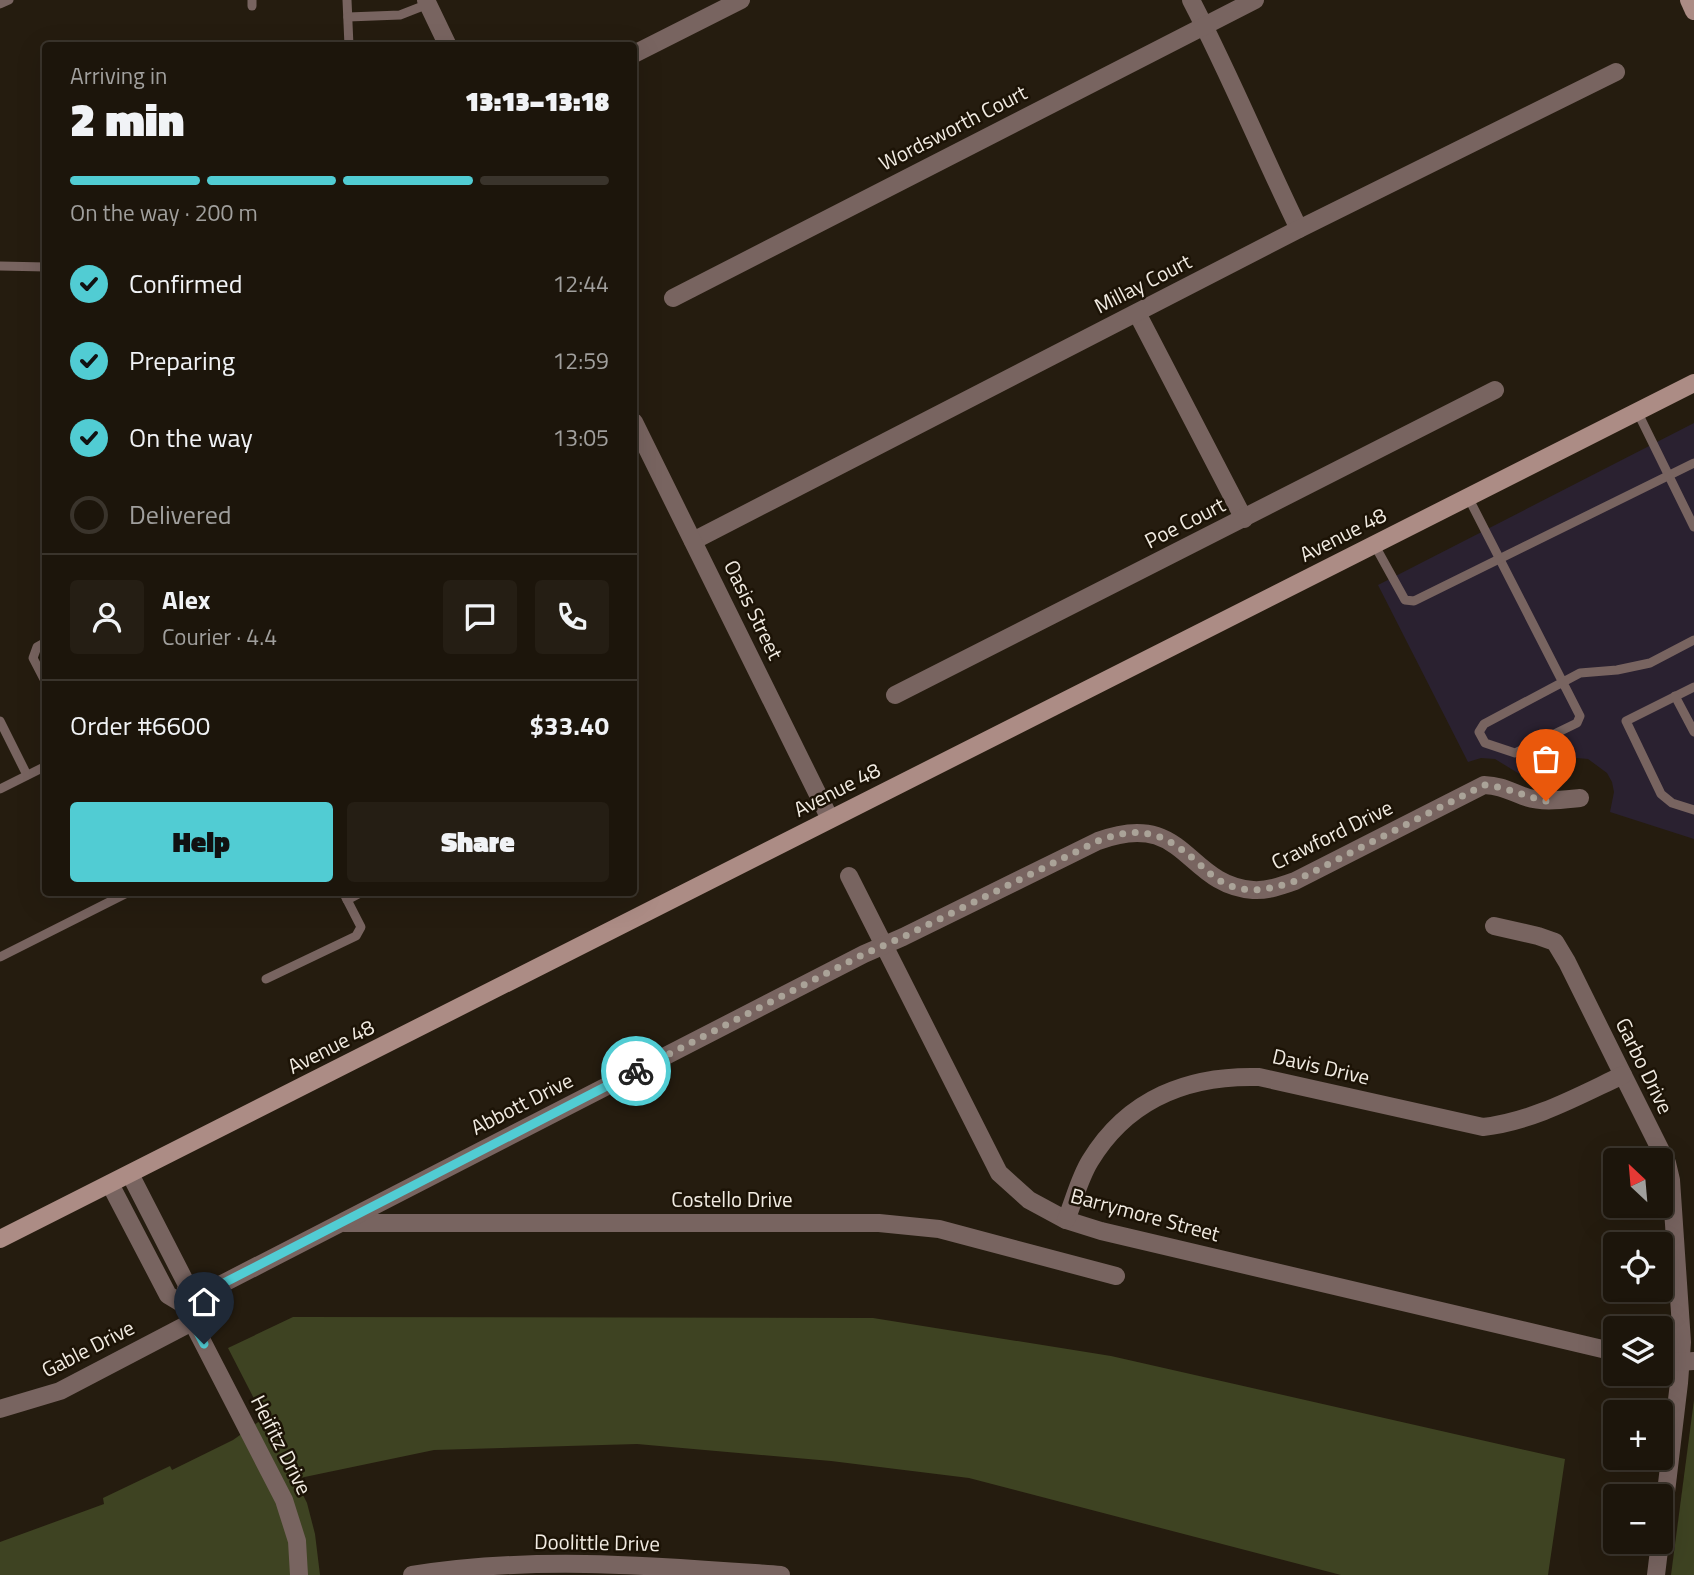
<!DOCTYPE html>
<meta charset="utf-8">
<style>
body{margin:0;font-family:"Titillium Web",sans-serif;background:#251e14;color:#f1f3f6;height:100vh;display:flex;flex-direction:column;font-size:26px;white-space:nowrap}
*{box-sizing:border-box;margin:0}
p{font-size:23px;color:#a09f9d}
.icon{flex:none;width:38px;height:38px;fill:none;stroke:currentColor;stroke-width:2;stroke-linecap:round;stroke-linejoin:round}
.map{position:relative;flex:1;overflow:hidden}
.sheet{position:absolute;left:42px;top:42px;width:595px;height:854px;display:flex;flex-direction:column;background:#1c150b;border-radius:7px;box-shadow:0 7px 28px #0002,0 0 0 2px #3a342c}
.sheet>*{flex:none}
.needle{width:46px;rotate:334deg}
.fabs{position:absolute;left:1603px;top:1148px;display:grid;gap:14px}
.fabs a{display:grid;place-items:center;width:70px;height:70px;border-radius:7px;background:#1c150b;box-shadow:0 7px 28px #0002,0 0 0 2px #3a342c;font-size:35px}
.pin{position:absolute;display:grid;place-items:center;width:60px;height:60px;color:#fff;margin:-72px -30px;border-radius:50% 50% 50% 0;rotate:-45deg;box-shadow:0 0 7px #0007}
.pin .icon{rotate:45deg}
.courier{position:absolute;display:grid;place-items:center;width:70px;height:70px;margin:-35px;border:5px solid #51ccd3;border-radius:50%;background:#fff;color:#222;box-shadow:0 2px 9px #0007}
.head em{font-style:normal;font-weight:800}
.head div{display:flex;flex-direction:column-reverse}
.head{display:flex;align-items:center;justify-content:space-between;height:119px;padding:0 28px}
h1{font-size:46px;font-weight:800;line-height:52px}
.bar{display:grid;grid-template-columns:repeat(4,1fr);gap:10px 7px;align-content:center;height:84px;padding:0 28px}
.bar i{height:9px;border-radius:5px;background:#3a342c}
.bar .active{background:#51ccd3}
.bar p{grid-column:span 4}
.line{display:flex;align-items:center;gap:18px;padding:0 28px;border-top:2px solid #3a342c}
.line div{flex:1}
.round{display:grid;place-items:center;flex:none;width:74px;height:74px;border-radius:7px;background:#251e14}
ol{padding:0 28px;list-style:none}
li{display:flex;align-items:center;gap:21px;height:77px}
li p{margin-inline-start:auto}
li .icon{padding:7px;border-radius:50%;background:#51ccd3;color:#111;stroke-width:4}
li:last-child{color:#a09f9d}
li i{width:38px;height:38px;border:4px solid #3a342c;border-radius:50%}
.button{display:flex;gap:14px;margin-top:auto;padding:14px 28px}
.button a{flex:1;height:80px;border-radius:7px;background:#51ccd3;color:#111;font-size:28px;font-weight:800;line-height:80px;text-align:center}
.button a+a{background:#251e14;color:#f1f3f6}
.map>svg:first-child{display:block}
.commercial{fill:#2a2130}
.green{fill:#3e4322}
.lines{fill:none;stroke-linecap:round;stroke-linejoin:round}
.service{stroke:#786460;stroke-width:9}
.minor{stroke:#786460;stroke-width:18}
.tertiary{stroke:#786460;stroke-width:18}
.secondary{stroke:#ac8c85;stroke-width:18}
.done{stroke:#aaa398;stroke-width:7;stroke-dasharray:0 12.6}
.route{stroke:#51ccd3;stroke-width:9}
.labels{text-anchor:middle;stroke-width:5;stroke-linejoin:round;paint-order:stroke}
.street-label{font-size:21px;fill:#f1ebe2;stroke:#1c1306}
</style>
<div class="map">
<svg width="1694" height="1575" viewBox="0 0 1694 1575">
<rect width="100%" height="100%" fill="#251c0f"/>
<polygon class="commercial" points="1694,423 1694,839 1610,812 1614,792 1612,782 1607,773 1588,759 1577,758 1564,761 1537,780 1526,778 1495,759 1481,758 1468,762 1378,585"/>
<g class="green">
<polygon points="293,1317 873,1318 1111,1356 1565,1459 1548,1575 1341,1575 969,1478 831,1461 637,1444 434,1450 295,1479 307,1503 315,1534 320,1575 0,1575 0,1542 104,1504 103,1498 170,1466 172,1470 233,1440 264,1418 228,1348"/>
<polygon points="1694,1400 1694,1575 1671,1575"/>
</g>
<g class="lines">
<g class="service">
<polyline points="252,0 252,6"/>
<polyline points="347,0 349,46"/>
<polyline points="0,4 9,0"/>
<polyline points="348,17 400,15 428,4"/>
<polyline points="0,266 46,267"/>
<polyline points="1637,411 1694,527"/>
<polyline points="1468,497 1580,716 1577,723 1515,753 1485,743 1479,732 1484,724 1580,673 1617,670 1650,663 1694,640"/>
<polyline points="1374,544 1405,600 1414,601 1694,463"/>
<polyline points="46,642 37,647 33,658 46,683"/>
<polyline points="1694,687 1626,721 1661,794 1672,803 1694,810"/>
<polyline points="1675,696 1694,732"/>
<polyline points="0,721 27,775"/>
<polyline points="0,789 46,766"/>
<polyline points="347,900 362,892"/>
<polyline points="0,957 129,892"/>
<polyline points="266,979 356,936 361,927 343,892"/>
</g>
<g class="minor">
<path d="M1191 0C1230 75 1262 153 1299 229"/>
<polyline points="634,54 741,0"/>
<polyline points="673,298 1255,0"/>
<polyline points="1137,313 1244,519"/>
<polyline points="693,541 1299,229 1616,72"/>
<polyline points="895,695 1495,390"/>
<polyline points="849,876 999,1173 1029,1200 1066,1220 1101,1231 1615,1352"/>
<polyline points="1494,926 1538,936 1555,942 1567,962 1623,1075 1667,1163 1671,1180 1682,1342 1679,1383 1661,1534"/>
<polyline points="130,1174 187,1285 183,1304"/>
<polyline points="110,1184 168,1295 183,1304 284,1500 297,1541 299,1575"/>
<path d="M1066 1220C1074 1201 1079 1179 1090 1161 1128 1098 1189 1075 1259 1077L1483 1127C1534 1121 1578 1096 1623 1075"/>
<polyline points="344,1223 879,1223 939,1229 1116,1276"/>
<path d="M183 1304 864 954 903 937 1098 841C1186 808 1185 885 1253 890 1267 891 1281 886 1295 881L1484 785C1501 786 1507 790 1523 796 1541 803 1561 800 1580 798"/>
<polyline points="1661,1360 1680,1362 1694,1361"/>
<polyline points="0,1409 60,1391 192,1322"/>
<path d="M412 1575C535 1555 658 1566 781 1575"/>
<polyline points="1656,1575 1660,1542"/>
</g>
<g class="tertiary">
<polyline points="426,0 448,46"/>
<polyline points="634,422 830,819"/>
</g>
<g class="secondary">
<polyline points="1689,0 1694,11"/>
<polyline points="0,1239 1694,383"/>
</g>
</g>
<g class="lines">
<path class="done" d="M636 1071 864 954 903 937 1098 841C1139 825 1163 832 1196 861 1207 871 1217 881 1231 886 1253 894 1274 888 1295 881L1484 785C1506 787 1524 796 1546 801"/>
<polyline class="route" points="204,1344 183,1304 636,1071"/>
</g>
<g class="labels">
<g class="street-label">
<text transform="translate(953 128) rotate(-27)" y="7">Wordsworth Court</text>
<text transform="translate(1143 284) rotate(-27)" y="7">Millay Court</text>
<text transform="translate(1185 523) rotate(-27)" y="7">Poe Court</text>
<text transform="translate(1343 535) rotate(-27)" y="7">Avenue 48</text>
<text transform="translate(753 610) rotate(64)" y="7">Oasis Street</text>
<text transform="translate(837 790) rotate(-27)" y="7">Avenue 48</text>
<text transform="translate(1332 835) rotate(-26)" y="7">Crawford Drive</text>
<text transform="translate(331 1047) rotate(-27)" y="7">Avenue 48</text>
<text transform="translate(1644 1066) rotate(64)" y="7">Garbo Drive</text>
<text transform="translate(1321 1067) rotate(13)" y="7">Davis Drive</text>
<text transform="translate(522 1104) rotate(-27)" y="7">Abbott Drive</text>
<text x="732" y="1207">Costello Drive</text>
<text transform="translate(1145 1215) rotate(15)" y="7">Barrymore Street</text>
<text transform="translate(88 1349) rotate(-27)" y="7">Gable Drive</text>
<text transform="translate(281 1445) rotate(63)" y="7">Heifitz Drive</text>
<text transform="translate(597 1543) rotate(1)" y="7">Doolittle Drive</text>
</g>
</g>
</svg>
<div class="fabs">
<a><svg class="needle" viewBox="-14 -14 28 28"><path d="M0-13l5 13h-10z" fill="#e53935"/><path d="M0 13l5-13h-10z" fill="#a09f9d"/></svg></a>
<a><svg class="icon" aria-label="locate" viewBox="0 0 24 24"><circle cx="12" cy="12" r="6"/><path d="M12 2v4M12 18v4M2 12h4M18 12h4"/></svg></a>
<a><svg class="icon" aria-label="layers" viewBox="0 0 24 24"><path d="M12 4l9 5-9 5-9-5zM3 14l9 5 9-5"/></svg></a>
<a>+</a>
<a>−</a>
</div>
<div class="pin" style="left:1546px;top:801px;background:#ea580c"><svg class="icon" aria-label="bag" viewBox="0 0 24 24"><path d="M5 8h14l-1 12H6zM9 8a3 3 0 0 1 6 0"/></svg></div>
<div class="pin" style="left:204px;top:1344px;background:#1f2937"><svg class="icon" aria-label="home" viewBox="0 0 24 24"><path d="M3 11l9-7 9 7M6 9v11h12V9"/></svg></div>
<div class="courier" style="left:636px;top:1071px"><svg class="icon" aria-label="bike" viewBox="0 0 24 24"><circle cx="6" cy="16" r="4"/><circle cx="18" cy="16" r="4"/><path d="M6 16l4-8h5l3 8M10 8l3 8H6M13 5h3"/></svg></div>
<section class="sheet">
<div class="head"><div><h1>2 min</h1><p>Arriving in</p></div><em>13:13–13:18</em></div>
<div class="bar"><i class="active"></i><i class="active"></i><i class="active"></i><i></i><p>On the way · 200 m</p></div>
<ol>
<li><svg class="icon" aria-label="check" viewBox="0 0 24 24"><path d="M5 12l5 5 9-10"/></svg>Confirmed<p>12:44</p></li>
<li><svg class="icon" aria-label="check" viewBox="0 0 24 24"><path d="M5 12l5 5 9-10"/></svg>Preparing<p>12:59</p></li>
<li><svg class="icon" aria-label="check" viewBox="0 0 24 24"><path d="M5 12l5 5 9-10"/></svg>On the way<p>13:05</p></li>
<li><i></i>Delivered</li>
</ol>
<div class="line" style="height:126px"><a class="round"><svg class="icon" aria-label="person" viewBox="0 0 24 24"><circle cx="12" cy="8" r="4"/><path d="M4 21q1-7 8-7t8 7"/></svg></a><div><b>Alex</b><p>Courier · 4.4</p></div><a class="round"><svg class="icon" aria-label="chat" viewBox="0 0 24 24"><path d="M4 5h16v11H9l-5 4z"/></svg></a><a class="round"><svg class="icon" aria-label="phone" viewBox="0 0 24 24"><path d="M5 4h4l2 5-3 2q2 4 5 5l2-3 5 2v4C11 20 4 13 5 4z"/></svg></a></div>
<div class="line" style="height:91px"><div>Order #6600</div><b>$33.40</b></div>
<div class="button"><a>Help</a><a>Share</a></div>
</section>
</div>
